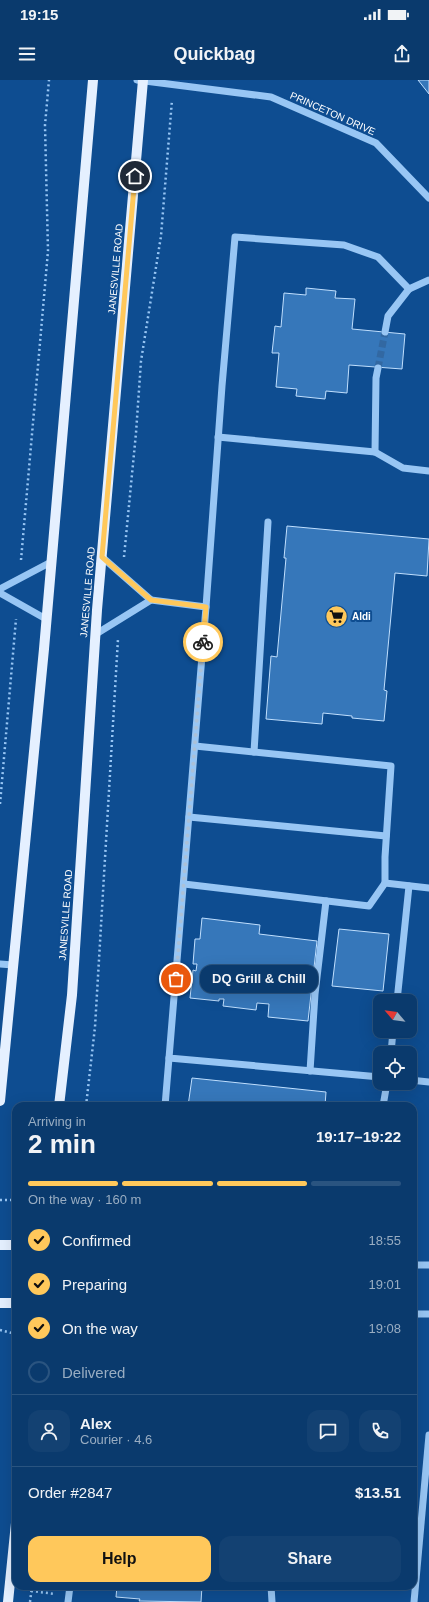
<!DOCTYPE html>
<meta charset="utf-8">
<style>
body{margin:0;font-family:Helvetica,sans-serif;background:#134172;color:#f1f3f6;height:100vh;display:flex;flex-direction:column;font-size:15px;white-space:nowrap}
*{box-sizing:border-box;margin:0}
p{font-size:13px;color:#99adc2}
.icon{flex:none;width:22px;height:22px;fill:none;stroke:currentColor;stroke-width:2;stroke-linecap:round;stroke-linejoin:round}
.map{position:relative;flex:1;overflow:hidden}
.drawer{position:absolute;left:12px;top:1022px;width:405px;height:488px;display:flex;flex-direction:column;background:#0a3a6d;border-radius:12px;box-shadow:0 4px 16px #0002,0 0 0 1px #2a5480}
.drawer>*{flex:none}
.needle{width:26px;rotate:299deg}
.fabs{position:absolute;left:373px;top:914px;display:grid;gap:8px}
.fabs a{display:grid;place-items:center;width:44px;height:44px;border-radius:8px;background:#0a3a6d;box-shadow:0 4px 16px #0002,0 0 0 1px #2a5480;font-size:20px}
.pin{position:absolute;display:grid;place-items:center;width:34px;height:34px;color:#fff;margin:-17px;border:2px solid #fff;border-radius:50%;box-shadow:0 1px 4px #0007}
.courier{position:absolute;display:grid;place-items:center;width:40px;height:40px;margin:-20px;border:3px solid #ffc85b;border-radius:50%;background:#fff;color:#222;box-shadow:0 1px 5px #0007}
.bubble{position:absolute;height:28px;border-radius:12px;background:#0a3a6d;box-shadow:0 4px 16px #0002,0 0 0 1px #2a5480;font-size:13px;font-weight:800;line-height:28px;text-align:center}
.head em{font-style:normal;font-weight:800}
.head div{display:flex;flex-direction:column-reverse}
.head{display:flex;align-items:center;justify-content:space-between;height:68px;padding:0 16px}
h1{font-size:26px;font-weight:800;line-height:30px}
.bar{display:grid;grid-template-columns:repeat(4,1fr);gap:6px 4px;align-content:center;height:48px;padding:0 16px}
.bar i{height:5px;border-radius:3px;background:#2a5480}
.bar .current{background:#ffc85b}
.bar p{grid-column:span 4}
.line{display:flex;align-items:center;gap:10px;padding:0 16px;border-top:1px solid #2a5480}
.line div{flex:1}
.round{display:grid;place-items:center;flex:none;width:42px;height:42px;border-radius:12px;background:#134172}
ol{padding:0 16px;list-style:none}
li{display:flex;align-items:center;gap:12px;height:44px}
li p{margin-inline-start:auto}
li .icon{padding:4px;border-radius:50%;background:#ffc85b;color:#111;stroke-width:4}
li:last-child{color:#99adc2}
li i{width:22px;height:22px;border:2px solid #2a5480;border-radius:50%}
.action{display:flex;gap:8px;margin-top:auto;padding:8px 16px}
.action a{flex:1;height:46px;border-radius:12px;background:#ffc85b;color:#111;font-size:16px;font-weight:800;line-height:46px;text-align:center}
.action a+a{background:#134172;color:#f1f3f6}
.status{display:flex;justify-content:space-between;align-items:center;height:28px;padding:0 20px;background:#0a3a6d;direction:ltr}
.status svg{height:11px;fill:currentColor}
header{display:flex;justify-content:space-between;align-items:center;height:52px;padding:0 16px;background:#0a3a6d;font-size:18px;font-weight:800}
.map>svg:first-child{display:block}
.building{fill:#3677ba;stroke:#c0dffe}
.lines{fill:none;stroke-linecap:round;stroke-linejoin:round}
.minor-tunnel{stroke:#3268a2;stroke-width:7;stroke-dasharray:7 3.5;stroke-linecap:butt}
.path{stroke:#98c6f4;stroke-width:2.5;stroke-dasharray:2 3;stroke-linecap:butt}
.minor{stroke:#98c6f4;stroke-width:7}
.major{stroke:#e5f0ff;stroke-width:10}
.done{stroke:#abc1d8;stroke-width:4;stroke-dasharray:0 7.2}
.route{stroke:#ffc85b;stroke-width:5}
.labels{text-anchor:middle;stroke-width:4;stroke-linejoin:round;paint-order:stroke}
.street-label{font-size:10px;fill:#fff;stroke:#0e4d91}
.poi-label{font-size:10px;font-weight:bold;fill:#fff;stroke:#0e4d91;text-anchor:start}
</style>
<div class="status"><b>19:15</b><svg viewBox="0 0 49 12"><path d="M0 12V9h3v3zM5 12V6h3v6zM10 12V3h3v9zM15 12V0h3v12zM26 1h20v11H26zM47 4h2v5h-2z"/></svg></div>
<header><svg class="icon" aria-label="menu" viewBox="0 0 24 24"><path d="M4 6h16M4 12h16M4 18h16"/></svg>Quickbag<svg class="icon" aria-label="share" viewBox="0 0 24 24"><path d="M12 15V3M7 8l5-5 5 5M5 13v7h14v-7"/></svg></header>
<div class="map">
<svg width="429" height="1522" viewBox="0 0 429 1522">
<rect width="100%" height="100%" fill="#0e4d91"/>
<g class="building">
<polygon points="418,0 429,0 429,14"/>
<polygon points="306,208 336,211 335,218 355,219 352,249 405,254 402,289 349,285 347,313 326,311 325,319 296,316 297,309 276,307 279,273 272,273 275,246 281,247 284,213 306,215"/>
<polygon points="287,446 429,459 427,496 395,493 384,610 387,611 384,641 352,638 352,636 323,633 322,644 266,639 271,576 277,577 286,478 284,478"/>
<polygon points="202,838 260,845 259,854 317,861 308,941 268,937 269,924 257,923 256,930 223,926 224,919 219,919 219,921 190,918 193,890 196,891 197,884 193,884 195,859 200,859"/>
<polygon points="339,849 389,854 383,911 332,906"/>
<polygon points="192,998 326,1012 325,1026 188,1026"/>
<polygon points="117,1506 202,1506 201,1522 139,1521 140,1519 116,1517"/>
</g>
<g class="lines">
<polyline class="minor-tunnel" points="378,288 385,252"/>
<g class="path">
<polyline points="124,477 136,353 141,281 161,156 172,20"/>
<polyline points="21,480 48,171 45,45 49,0"/>
<polyline points="0,724 16,539"/>
<polyline points="86,1026 95,947 118,559"/>
<polyline points="0,1120 16,1120"/>
<polyline points="0,1250 16,1254"/>
<polyline points="31,1511 55,1514"/>
<polyline points="30,1522 32,1506"/>
</g>
<g class="minor">
<polyline points="137,0 271,17 376,63 429,118"/>
<polyline points="385,252 388,236 409,209"/>
<polyline points="218,357 375,372 403,388 429,391"/>
<polyline points="375,372 376,298 378,288"/>
<polyline points="0,509 51,482"/>
<polyline points="0,513 46,539"/>
<polyline points="151,520 206,527 169,978 380,997"/>
<polyline points="206,527 222,306 235,157 344,165 378,177 409,209 429,200"/>
<polyline points="96,554 151,520 102,477"/>
<polyline points="195,666 391,686 385,777 385,803"/>
<polyline points="254,672 268,442"/>
<polyline points="189,737 386,756"/>
<polyline points="184,804 369,826 385,803 429,808"/>
<polyline points="0,884 13,885"/>
<polyline points="397,921 409,806"/>
<polyline points="391,973 393,951"/>
<polyline points="310,991 315,914 326,821"/>
<polyline points="410,1000 429,1002"/>
<polyline points="165,1026 169,978"/>
<polyline points="383,1026 387,1003"/>
<polyline points="413,1185 429,1185"/>
<polyline points="413,1234 429,1234"/>
<polyline points="271,1506 272,1522"/>
<polyline points="68,1522 70,1506"/>
<polyline points="414,1522 429,1355"/>
</g>
<g class="major">
<polyline points="0,1021 44,569 93,0"/>
<polyline points="59,1026 72,915 97,530 143,0"/>
<polyline points="0,1165 16,1165"/>
<polyline points="0,1223 16,1223"/>
<polyline points="8,1522 16,1443"/>
</g>
</g>
<g class="lines">
<polyline class="done" points="176,899 203,562"/>
<polyline class="route" points="135,96 102,477 151,520 206,527 203,562"/>
</g>
<defs>
<symbol id="supermarket-disc" viewBox="-11 -11 22 22"><circle r="9.5" fill="#ffc85b" stroke="#0e4d91"/><path d="M-6-5.5h2.5l.6 2H6L4.5 2H-2.5L-4.4-4H-6ZM-1.5 3.2a1.3 1.3 0 1 0 .1 0ZM3 3.2a1.3 1.3 0 1 0 .1 0Z" fill="#111"/></symbol>
</defs>
<g fill-rule="evenodd">
<use href="#supermarket-disc" x="324" y="524" width="25" height="25"/>
</g>
<g class="labels">
<g class="street-label">
<text transform="translate(333 33) rotate(24)" y="4">PRINCETON DRIVE</text>
<text transform="translate(115 189) rotate(-85)" y="4">JANESVILLE ROAD</text>
<text transform="translate(87 512) rotate(-85)" y="4">JANESVILLE ROAD</text>
<text transform="translate(65 835) rotate(-86)" y="4">JANESVILLE ROAD</text>
</g>
<g class="poi-label">
<text x="352" y="540">Aldi</text>
</g>
</g>
</svg>
<div class="fabs">
<a><svg class="needle" viewBox="-14 -14 28 28"><path d="M0-13l5 13h-10z" fill="#e53935"/><path d="M0 13l5-13h-10z" fill="#99adc2"/></svg></a>
<a><svg class="icon" aria-label="locate" viewBox="0 0 24 24"><circle cx="12" cy="12" r="6"/><path d="M12 2v4M12 18v4M2 12h4M18 12h4"/></svg></a>
</div>
<div class="pin" style="left:176px;top:899px;background:#ea580c"><svg class="icon" aria-label="bag" viewBox="0 0 24 24"><path d="M5 8h14l-1 12H6zM9 8a3 3 0 0 1 6 0"/></svg></div>
<div class="pin" style="left:135px;top:96px;background:#1f2937"><svg class="icon" aria-label="home" viewBox="0 0 24 24"><path d="M3 11l9-7 9 7M6 9v11h12V9"/></svg></div>
<div class="courier" style="left:203px;top:562px"><svg class="icon" aria-label="bike" viewBox="0 0 24 24"><circle cx="6" cy="16" r="4"/><circle cx="18" cy="16" r="4"/><path d="M6 16l4-8h5l3 8M10 8l3 8H6M13 5h3"/></svg></div>
<div class="bubble" style="left:200px;top:885px;width:118px">DQ Grill &amp; Chill</div>
<section class="drawer">
<div class="head"><div><h1>2 min</h1><p>Arriving in</p></div><em>19:17–19:22</em></div>
<div class="bar"><i class="current"></i><i class="current"></i><i class="current"></i><i></i><p>On the way · 160 m</p></div>
<ol>
<li><svg class="icon" aria-label="check" viewBox="0 0 24 24"><path d="M5 12l5 5 9-10"/></svg>Confirmed<p>18:55</p></li>
<li><svg class="icon" aria-label="check" viewBox="0 0 24 24"><path d="M5 12l5 5 9-10"/></svg>Preparing<p>19:01</p></li>
<li><svg class="icon" aria-label="check" viewBox="0 0 24 24"><path d="M5 12l5 5 9-10"/></svg>On the way<p>19:08</p></li>
<li><i></i>Delivered</li>
</ol>
<div class="line" style="height:72px"><a class="round"><svg class="icon" aria-label="person" viewBox="0 0 24 24"><circle cx="12" cy="8" r="4"/><path d="M4 21q1-7 8-7t8 7"/></svg></a><div><b>Alex</b><p>Courier · 4.6</p></div><a class="round"><svg class="icon" aria-label="chat" viewBox="0 0 24 24"><path d="M4 5h16v11H9l-5 4z"/></svg></a><a class="round"><svg class="icon" aria-label="phone" viewBox="0 0 24 24"><path d="M5 4h4l2 5-3 2q2 4 5 5l2-3 5 2v4C11 20 4 13 5 4z"/></svg></a></div>
<div class="line" style="height:52px"><div>Order #2847</div><b>$13.51</b></div>
<div class="action"><a>Help</a><a>Share</a></div>
</section>
</div>
